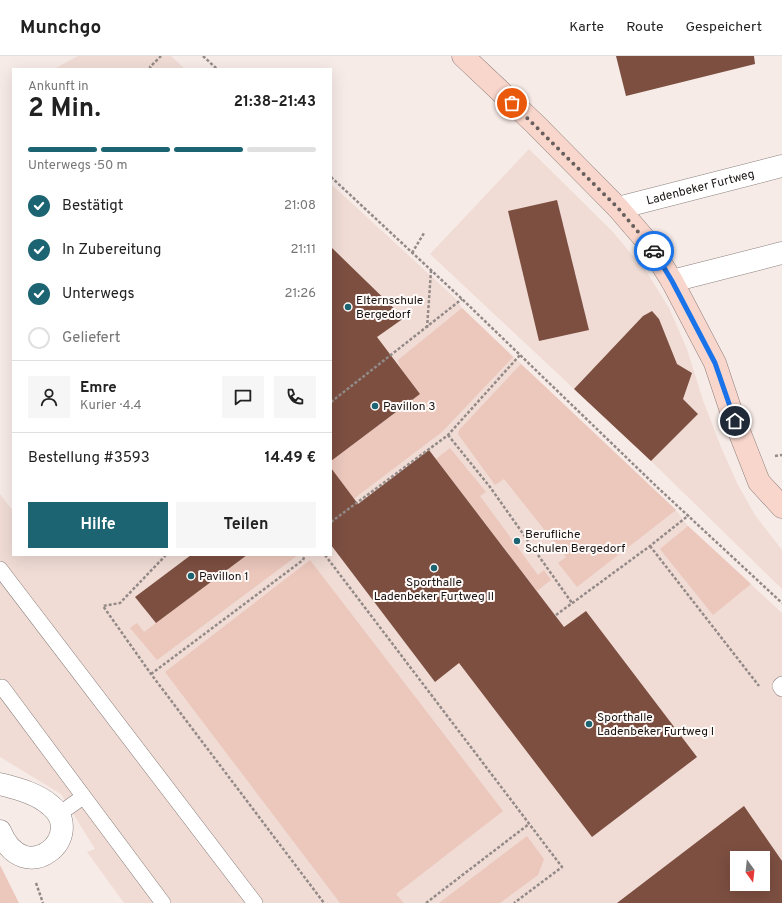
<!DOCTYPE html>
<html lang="de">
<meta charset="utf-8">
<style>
body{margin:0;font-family:Overpass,sans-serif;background:#f6f6f6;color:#222;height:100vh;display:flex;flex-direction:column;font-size:15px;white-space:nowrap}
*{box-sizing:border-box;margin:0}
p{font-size:13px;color:#767676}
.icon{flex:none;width:22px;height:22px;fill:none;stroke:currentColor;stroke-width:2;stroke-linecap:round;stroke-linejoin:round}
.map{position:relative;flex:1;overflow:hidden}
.side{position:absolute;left:12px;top:12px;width:320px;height:488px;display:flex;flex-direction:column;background:#fff;border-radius:0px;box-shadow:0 4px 16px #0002}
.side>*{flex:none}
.needle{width:26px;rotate:165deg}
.fabs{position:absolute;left:730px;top:795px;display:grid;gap:8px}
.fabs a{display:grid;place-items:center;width:40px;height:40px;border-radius:0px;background:#fff;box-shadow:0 4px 16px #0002;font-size:20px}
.pin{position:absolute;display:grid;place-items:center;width:34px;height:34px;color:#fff;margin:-17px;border:2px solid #fff;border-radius:50%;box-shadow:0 1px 4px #0007}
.courier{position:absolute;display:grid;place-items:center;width:40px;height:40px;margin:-20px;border:3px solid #1a73e8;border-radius:50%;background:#fff;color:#222;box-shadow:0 1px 5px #0007}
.headline em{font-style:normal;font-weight:700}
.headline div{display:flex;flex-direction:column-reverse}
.headline{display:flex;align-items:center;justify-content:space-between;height:68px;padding:0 16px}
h1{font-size:26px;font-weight:700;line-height:30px}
.bar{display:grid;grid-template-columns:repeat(4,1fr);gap:6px 4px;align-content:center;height:48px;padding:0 16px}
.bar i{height:5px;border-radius:3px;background:#e0e0e0}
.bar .selected{background:#1c6472}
.bar p{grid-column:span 4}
.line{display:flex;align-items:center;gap:10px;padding:0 16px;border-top:1px solid #e0e0e0}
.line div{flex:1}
.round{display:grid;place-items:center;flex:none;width:42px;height:42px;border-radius:0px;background:#f6f6f6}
ol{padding:0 16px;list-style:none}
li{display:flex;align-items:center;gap:12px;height:44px}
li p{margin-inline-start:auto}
li .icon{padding:4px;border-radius:50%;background:#1c6472;color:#fff;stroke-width:4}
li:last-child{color:#767676}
li i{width:22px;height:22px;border:2px solid #e0e0e0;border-radius:50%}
.action{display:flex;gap:8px;margin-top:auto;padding:8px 16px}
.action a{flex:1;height:46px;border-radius:0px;background:#1c6472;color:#fff;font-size:16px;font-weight:700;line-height:46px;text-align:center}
.action a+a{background:#f6f6f6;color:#222}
header{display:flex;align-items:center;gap:24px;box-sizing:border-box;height:56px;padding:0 20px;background:#fff;border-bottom:1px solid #e0e0e0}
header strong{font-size:19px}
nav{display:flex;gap:22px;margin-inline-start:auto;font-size:14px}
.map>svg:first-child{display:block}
.built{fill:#f0dcd5;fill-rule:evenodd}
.green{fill:#ebc7bc}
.building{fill:#7c4f41;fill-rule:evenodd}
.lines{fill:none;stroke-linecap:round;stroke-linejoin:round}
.lane-casing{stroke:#8a7f7c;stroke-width:16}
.street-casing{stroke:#8a7f7c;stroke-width:23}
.secondary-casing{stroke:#8a7f7c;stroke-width:23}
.path{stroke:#938a88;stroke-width:2.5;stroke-dasharray:3 2;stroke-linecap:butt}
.lane{stroke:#fff;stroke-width:15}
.street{stroke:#fff;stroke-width:22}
.secondary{stroke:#f9d6cc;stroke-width:22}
.done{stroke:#665f5d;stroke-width:4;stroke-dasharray:0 7.2}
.route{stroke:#1a73e8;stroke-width:5}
.poi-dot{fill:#1c6472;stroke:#fffaf8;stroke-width:1.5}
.labels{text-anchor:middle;stroke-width:4;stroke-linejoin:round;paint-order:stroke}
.street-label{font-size:12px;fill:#181413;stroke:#fffaf8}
.poi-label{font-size:12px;fill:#181413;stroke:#fffaf8;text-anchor:start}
</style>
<header>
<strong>Munchgo</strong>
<nav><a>Karte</a><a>Route</a><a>Gespeichert</a></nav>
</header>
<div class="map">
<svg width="782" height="847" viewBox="0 0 782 847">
<rect width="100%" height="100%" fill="#f7ebe7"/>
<g class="built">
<polygon points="78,0 171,0 185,13 54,13"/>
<polygon points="529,93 613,176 648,218 669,252 687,293 703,344 721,391 738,429 755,459 782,494 782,533 651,405 430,198"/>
<path d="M331 128 456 243 462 252 676 454 688 470 782 557V847H124L87 796 95 793 61 738 0 701V438L13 455V499H331ZM737 802H763V828H737Z"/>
</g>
<g class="green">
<polygon points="462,252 513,301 442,376 331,460 331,405 420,338 400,311 398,304"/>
<polygon points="521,308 676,454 577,531 558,507 566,501 504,423 495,429 458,378 459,374"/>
<polygon points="450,392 486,436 480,440 538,519 544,514 551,524 537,535 436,403"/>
<polygon points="688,470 751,528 713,559 660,493"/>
<polygon points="247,499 298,499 157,604 130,572 137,567 144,576"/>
<polygon points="310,504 503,755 396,838 404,847 340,847 165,616"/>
<polygon points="527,780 544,803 538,819 500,847 439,847"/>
<polygon points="0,809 19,847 0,847"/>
</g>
<g class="building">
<polygon points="616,0 754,0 755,8 626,40"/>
<polygon points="557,144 589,274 539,285 508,155"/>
<polygon points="331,191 404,262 377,281 420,338 331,405"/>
<polygon points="652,255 659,263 677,308 692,317 683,343 698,358 651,405 574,333 643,260"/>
<polygon points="429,394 564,571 586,555 697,701 592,781 459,607 435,626 331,489 331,412 358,448"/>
<polygon points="191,499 247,499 156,567 135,541"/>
<path d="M744 750 782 805V847H617ZM737 802H763V828H737Z"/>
</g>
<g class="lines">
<defs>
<g id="lane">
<polyline points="0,513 255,847"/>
<polyline points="782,628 780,630 782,633"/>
<polyline points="2,631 163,847"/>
<polyline points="59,758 83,741"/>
</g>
<g id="street">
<path id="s1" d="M618 152 782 110"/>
<polyline points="672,225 782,197"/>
<path d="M0 728C18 733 36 737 50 749 88 779 25 835 0 775"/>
</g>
<polyline id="secondary" points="463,0 535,68 618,152 649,188 672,225 715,307 730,352 759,426 782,451"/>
</defs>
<use href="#lane" class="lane-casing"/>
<use href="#street" class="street-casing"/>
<use href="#secondary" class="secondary-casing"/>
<g class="path">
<polyline points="203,0 217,13"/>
<polyline points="151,13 150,11 161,0"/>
<polyline points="331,121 462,243 656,430 782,547"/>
<polyline points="412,197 424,177"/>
<polyline points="427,272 431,215"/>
<polyline points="331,346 462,243"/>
<polyline points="448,379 490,431 572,547"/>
<polyline points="775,400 782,399"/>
<polyline points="331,466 448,379 520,299"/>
<polyline points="650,490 759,630"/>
<polyline points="166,499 120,547 103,550 151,618 324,847"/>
<polyline points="325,499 562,811 514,847"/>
<polyline points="556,559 650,490 689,459"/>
<polyline points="151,618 303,504 305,499"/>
<polyline points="36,827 43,847"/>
<polyline points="426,847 529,768"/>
</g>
<use href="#lane" class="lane"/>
<use href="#street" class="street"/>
<use href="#secondary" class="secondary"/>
</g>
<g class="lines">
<polyline class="done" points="512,47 618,152 654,195"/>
<polyline class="route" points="654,195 672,225 715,307 735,365"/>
</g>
<g class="poi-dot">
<circle cx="348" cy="251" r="4"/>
<circle cx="375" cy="350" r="4"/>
<circle cx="517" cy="485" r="4"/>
<circle cx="434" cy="512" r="4"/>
<circle cx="191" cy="520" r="4"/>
<circle cx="589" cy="668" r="4"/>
</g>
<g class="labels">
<g class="street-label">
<text dy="4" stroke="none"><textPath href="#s1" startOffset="85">Ladenbeker Furtweg</textPath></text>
</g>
<g class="poi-label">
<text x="356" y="248">Elternschule<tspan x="356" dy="14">Bergedorf</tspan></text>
<text x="383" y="354">Pavillon 3</text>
<text x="525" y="482">Berufliche<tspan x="525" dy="14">Schulen Bergedorf</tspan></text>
<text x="199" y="524">Pavillon 1</text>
<text x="434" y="530" text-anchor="middle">Sporthalle<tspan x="434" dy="14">Ladenbeker Furtweg II</tspan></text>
<text x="597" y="665">Sporthalle<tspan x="597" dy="14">Ladenbeker Furtweg I</tspan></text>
</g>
</g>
</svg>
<div class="fabs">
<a><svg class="needle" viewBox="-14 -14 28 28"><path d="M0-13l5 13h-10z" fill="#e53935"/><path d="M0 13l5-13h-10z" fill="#767676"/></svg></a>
</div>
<div class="pin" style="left:512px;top:47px;background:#ea580c"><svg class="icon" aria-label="bag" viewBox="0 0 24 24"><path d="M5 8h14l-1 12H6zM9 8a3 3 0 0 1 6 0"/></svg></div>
<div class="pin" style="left:735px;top:365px;background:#1f2937"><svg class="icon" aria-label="home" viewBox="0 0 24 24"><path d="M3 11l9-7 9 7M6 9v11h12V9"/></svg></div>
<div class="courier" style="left:654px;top:195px"><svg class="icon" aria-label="car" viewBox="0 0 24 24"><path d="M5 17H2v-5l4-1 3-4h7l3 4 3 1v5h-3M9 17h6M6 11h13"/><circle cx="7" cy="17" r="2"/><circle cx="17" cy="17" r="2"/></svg></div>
<section class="side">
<div class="headline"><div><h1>2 Min.</h1><p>Ankunft in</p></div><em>21:38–21:43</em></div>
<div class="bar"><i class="selected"></i><i class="selected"></i><i class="selected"></i><i></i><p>Unterwegs · 50 m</p></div>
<ol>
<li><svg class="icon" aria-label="check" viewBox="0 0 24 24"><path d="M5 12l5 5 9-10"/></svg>Bestätigt<p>21:08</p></li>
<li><svg class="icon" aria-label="check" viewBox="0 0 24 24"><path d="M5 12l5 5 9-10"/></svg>In Zubereitung<p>21:11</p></li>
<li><svg class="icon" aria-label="check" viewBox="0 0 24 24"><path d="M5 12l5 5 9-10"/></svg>Unterwegs<p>21:26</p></li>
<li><i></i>Geliefert</li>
</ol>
<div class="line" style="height:72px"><a class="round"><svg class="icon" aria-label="person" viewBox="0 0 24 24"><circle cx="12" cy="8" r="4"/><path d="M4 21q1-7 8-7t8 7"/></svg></a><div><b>Emre</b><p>Kurier · 4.4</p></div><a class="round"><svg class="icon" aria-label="chat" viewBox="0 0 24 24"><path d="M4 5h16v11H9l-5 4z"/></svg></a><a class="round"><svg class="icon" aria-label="phone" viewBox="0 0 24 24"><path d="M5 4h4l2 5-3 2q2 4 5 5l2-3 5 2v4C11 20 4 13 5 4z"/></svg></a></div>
<div class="line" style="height:52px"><div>Bestellung #3593</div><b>14.49 €</b></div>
<div class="action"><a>Hilfe</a><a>Teilen</a></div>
</section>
</div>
